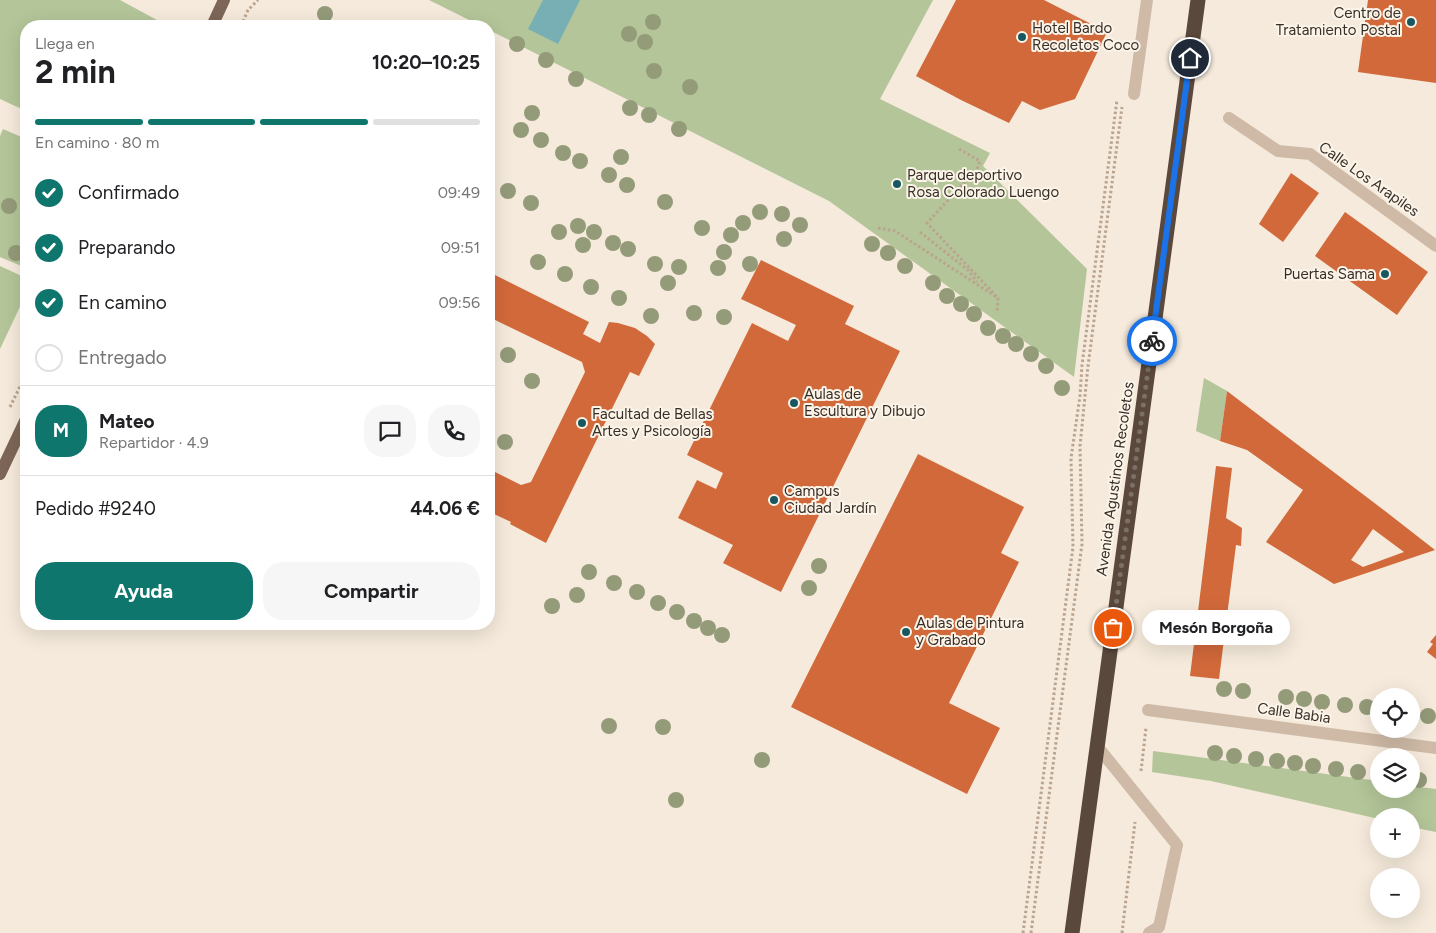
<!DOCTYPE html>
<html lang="es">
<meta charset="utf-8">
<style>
body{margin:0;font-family:Figtree,sans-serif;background:#f6f6f6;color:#202124;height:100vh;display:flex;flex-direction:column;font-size:19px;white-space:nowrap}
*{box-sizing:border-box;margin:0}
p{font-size:16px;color:#757577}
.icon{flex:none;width:28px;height:28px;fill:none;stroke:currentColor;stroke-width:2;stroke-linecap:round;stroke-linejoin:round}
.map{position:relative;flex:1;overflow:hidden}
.details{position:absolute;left:20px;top:20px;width:475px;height:610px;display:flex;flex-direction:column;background:#fff;border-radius:20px;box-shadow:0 5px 20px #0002}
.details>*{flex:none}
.controls{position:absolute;left:1370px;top:688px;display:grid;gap:10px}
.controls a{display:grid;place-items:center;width:50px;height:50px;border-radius:50%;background:#fff;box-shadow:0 5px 20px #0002;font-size:25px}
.pin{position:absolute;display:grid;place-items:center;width:42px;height:42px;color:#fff;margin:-21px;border:2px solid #fff;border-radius:50%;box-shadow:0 1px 5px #0007}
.courier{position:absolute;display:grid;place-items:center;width:50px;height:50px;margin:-25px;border:4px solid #1a73e8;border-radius:50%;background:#fff;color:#222;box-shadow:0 1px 6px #0007}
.bubble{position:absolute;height:35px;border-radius:18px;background:#fff;box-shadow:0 5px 20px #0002;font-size:16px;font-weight:700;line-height:35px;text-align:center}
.head em{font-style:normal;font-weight:700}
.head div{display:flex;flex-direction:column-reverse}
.head{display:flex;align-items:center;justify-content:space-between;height:85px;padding:0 15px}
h1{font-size:32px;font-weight:700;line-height:38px}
.bar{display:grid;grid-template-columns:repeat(4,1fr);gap:8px 5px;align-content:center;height:60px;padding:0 15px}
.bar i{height:6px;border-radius:4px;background:#e0e0e0}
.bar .selected{background:#0f766e}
.bar p{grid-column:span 4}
.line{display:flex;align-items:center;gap:12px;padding:0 15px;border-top:1px solid #e0e0e0}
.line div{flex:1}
.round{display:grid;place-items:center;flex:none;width:52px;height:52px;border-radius:20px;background:#f6f6f6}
ol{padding:0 15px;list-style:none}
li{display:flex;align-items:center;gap:15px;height:55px}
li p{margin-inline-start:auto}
li .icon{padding:5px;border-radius:50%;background:#0f766e;color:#fff;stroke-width:4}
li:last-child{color:#757577}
li i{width:28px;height:28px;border:2px solid #e0e0e0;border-radius:50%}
.primary-button{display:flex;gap:10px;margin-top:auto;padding:10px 15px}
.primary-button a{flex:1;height:58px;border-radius:20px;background:#0f766e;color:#fff;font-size:20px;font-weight:700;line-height:58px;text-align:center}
.primary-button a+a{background:#f6f6f6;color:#202124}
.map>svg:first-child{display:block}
.green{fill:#b4c599}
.water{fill:#77afb5}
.building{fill:#d2693b;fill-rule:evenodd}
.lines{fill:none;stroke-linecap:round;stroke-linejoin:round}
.path{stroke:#baa48f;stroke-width:3;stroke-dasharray:2.5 2.5;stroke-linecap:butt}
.minor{stroke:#cebaa6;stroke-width:12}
.major{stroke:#7d6657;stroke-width:12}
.highway{stroke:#5b483d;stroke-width:15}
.tree{fill:#949b79}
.done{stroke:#7b7066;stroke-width:5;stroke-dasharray:0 9}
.route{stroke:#1a73e8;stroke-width:6}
.poi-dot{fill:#18575f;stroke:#fbf4e8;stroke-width:2}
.labels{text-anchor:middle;stroke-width:4;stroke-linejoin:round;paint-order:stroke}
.poi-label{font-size:15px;fill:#392e27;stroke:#fbf4e8;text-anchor:start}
.street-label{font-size:15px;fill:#392e27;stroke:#fbf4e8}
</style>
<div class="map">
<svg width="1436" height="933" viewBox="0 0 1436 933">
<rect width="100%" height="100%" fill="#f5eadb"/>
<g class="green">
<polygon points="0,0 120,0 168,26 26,26 26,111 0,99"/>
<polygon points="429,0 933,0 880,99 990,153 983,166 1087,269 1074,377 829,201 489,30 489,26 481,26"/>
<polygon points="3,129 26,139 26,268 0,257 0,136"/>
<polygon points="0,266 26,278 26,294 0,349"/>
<polygon points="1204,378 1227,391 1220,441 1196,431"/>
<polygon points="1153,751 1379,781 1379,789 1411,789 1411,786 1436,789 1436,832 1411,827 1411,816 1379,816 1379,819 1211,781 1152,772"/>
</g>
<polygon class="water" points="543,0 580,0 558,44 528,29"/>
<g class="building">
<polygon points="956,0 1044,0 1107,32 1075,99 1040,110 1022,101 1009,123 961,100 916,76"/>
<polygon points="1368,0 1436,0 1436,83 1358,72"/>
<polygon points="1291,173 1319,193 1283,242 1259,224"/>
<polygon points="1345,212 1428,272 1397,315 1315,256"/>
<polygon points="761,260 854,306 845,324 900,351 781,592 723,563 733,545 678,518 697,480 716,489 723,473 687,455 752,323 788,341 796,325 741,299"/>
<polygon points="489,272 589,322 583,334 600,343 609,322 618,323 635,328 647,336 655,344 639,376 630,372 546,543 510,524 511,522 494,514 493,516 489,514 489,469 521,485 531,482 585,372 582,362 489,317"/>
<path d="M1227 391 1385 511 1435 550 1334 584 1266 542 1303 490 1247 450 1220 441ZM1373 529 1404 552 1363 567 1351 560Z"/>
<polygon points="918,454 1024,507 1001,553 1019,562 949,703 1000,728 967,794 791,707"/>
<polygon points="1216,466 1232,468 1226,518 1242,528 1241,546 1236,545 1219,679 1190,676"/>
<polygon points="1436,635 1436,659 1427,652 1433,644 1430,642"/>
</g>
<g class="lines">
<g class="path">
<polyline points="241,26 248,10 258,0"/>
<polyline points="959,149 980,161 977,169 927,223 998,298"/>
<polyline points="878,228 895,231 998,298 997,313"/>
<polyline points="920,232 969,271 977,282"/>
<polyline points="10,407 26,374"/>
<polyline points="1141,771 1146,728"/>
<polyline points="1023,933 1073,547 1071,458 1080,396 1082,365 1117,100"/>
<polyline points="1031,933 1082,544 1080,446 1088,366 1122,107"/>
<polyline points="1122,933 1135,822"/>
</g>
<g class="minor">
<polyline points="1134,94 1147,0"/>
<polyline points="1229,118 1278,151 1310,154 1436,246"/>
<polyline points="1148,710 1436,748"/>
<polyline points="1097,746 1177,845 1159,927 1149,933"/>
</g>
<g class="major">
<polyline points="212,26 224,0"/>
<polyline points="0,474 26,419"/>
</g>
<polyline class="highway" points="1072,933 1198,0"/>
</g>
<g class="tree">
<circle cx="325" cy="14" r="8"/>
<circle cx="653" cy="22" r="8"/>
<circle cx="629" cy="34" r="8"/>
<circle cx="645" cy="42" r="8"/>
<circle cx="517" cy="44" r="8"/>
<circle cx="546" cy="60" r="8"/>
<circle cx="654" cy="71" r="8"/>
<circle cx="576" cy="79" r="8"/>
<circle cx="690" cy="87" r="8"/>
<circle cx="630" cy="108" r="8"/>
<circle cx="532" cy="113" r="8"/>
<circle cx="649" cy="115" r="8"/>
<circle cx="679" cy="129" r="8"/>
<circle cx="521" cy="130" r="8"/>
<circle cx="541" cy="140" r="8"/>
<circle cx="563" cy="153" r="8"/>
<circle cx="621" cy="157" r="8"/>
<circle cx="580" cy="161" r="8"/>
<circle cx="609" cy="175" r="8"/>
<circle cx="627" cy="185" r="8"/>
<circle cx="508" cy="191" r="8"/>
<circle cx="665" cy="202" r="8"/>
<circle cx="531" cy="203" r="8"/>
<circle cx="9" cy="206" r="8"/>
<circle cx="760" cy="212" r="8"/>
<circle cx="782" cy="214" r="8"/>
<circle cx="743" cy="223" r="8"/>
<circle cx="800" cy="225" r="8"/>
<circle cx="578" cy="226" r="8"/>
<circle cx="702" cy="228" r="8"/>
<circle cx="559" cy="232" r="8"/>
<circle cx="594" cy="232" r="8"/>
<circle cx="731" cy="235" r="8"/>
<circle cx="784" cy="239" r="8"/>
<circle cx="613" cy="243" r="8"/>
<circle cx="872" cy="244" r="8"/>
<circle cx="583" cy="245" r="8"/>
<circle cx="628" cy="249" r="8"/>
<circle cx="724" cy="252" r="8"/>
<circle cx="16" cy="253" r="8"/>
<circle cx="888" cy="253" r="8"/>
<circle cx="538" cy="262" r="8"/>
<circle cx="655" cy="264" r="8"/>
<circle cx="750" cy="264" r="8"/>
<circle cx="905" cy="266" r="8"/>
<circle cx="679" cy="267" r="8"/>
<circle cx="718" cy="268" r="8"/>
<circle cx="565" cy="274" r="8"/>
<circle cx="668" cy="283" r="8"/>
<circle cx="933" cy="283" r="8"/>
<circle cx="591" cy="287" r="8"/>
<circle cx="947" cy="296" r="8"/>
<circle cx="619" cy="298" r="8"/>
<circle cx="961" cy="304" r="8"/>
<circle cx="694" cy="313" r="8"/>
<circle cx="974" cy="314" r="8"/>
<circle cx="651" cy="316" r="8"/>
<circle cx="724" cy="317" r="8"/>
<circle cx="988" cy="328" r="8"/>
<circle cx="1003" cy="336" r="8"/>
<circle cx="1016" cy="344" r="8"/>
<circle cx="1031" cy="354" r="8"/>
<circle cx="508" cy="355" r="8"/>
<circle cx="1046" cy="366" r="8"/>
<circle cx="532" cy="381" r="8"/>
<circle cx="1062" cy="388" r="8"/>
<circle cx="505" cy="442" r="8"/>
<circle cx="819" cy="566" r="8"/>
<circle cx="589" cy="572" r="8"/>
<circle cx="614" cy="583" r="8"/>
<circle cx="809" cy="588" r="8"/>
<circle cx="637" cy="592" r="8"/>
<circle cx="577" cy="595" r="8"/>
<circle cx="658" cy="603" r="8"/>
<circle cx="552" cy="606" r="8"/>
<circle cx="677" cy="612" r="8"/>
<circle cx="694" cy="621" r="8"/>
<circle cx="708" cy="628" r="8"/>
<circle cx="722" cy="635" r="8"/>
<circle cx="1224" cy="689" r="8"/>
<circle cx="1243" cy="691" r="8"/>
<circle cx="1286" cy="697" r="8"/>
<circle cx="1304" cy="699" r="8"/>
<circle cx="1322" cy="702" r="8"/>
<circle cx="1345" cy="705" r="8"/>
<circle cx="1367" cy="707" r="8"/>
<circle cx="1428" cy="716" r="8"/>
<circle cx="609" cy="726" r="8"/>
<circle cx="663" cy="727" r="8"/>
<circle cx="1215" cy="753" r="8"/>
<circle cx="1234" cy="756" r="8"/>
<circle cx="1256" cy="759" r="8"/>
<circle cx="762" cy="760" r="8"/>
<circle cx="1277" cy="761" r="8"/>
<circle cx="1295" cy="763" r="8"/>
<circle cx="1313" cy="766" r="8"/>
<circle cx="1336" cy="769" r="8"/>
<circle cx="1358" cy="772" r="8"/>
<circle cx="1419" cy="780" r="8"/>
<circle cx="676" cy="800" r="8"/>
</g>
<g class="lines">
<polyline class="done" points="1113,628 1152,341"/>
<polyline class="route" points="1152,341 1190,58"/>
</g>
<g class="poi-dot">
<circle cx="1411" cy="22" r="5"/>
<circle cx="1022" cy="37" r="5"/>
<circle cx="897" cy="184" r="5"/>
<circle cx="1385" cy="274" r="5"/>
<circle cx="794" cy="403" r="5"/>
<circle cx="582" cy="423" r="5"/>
<circle cx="774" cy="500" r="5"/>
<circle cx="906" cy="632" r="5"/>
</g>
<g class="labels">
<g class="poi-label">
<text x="1401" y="18" text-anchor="end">Centro de<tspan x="1401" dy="17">Tratamiento Postal</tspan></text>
<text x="1032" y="33">Hotel Bardo<tspan x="1032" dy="17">Recoletos Coco</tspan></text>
<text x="907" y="180">Parque deportivo<tspan x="907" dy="17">Rosa Colorado Luengo</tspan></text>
<text x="1375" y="279" text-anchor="end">Puertas Sama</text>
<text x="804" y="399">Aulas de<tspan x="804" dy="17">Escultura y Dibujo</tspan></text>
<text x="592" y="419">Facultad de Bellas<tspan x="592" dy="17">Artes y Psicología</tspan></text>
<text x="784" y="496">Campus<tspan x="784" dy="17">Ciudad Jardín</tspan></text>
<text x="916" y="628">Aulas de Pintura<tspan x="916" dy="17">y Grabado</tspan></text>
</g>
<g class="street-label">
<text transform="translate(1369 179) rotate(35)" y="5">Calle Los Arapiles</text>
<text transform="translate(1115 479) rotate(-82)" y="5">Avenida Agustinos Recoletos</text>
<text transform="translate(1294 713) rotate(8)" y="5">Calle Babia</text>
</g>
</g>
</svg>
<div class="controls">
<a><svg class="icon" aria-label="locate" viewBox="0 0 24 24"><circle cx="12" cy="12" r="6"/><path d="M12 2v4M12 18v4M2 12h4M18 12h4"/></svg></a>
<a><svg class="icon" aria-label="layers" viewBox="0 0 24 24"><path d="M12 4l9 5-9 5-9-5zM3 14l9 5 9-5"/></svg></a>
<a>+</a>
<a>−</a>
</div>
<div class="pin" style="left:1113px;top:628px;background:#ea580c"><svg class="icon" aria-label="bag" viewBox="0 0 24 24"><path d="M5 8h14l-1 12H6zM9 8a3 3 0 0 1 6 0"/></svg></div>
<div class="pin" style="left:1190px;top:58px;background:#1f2937"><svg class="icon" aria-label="home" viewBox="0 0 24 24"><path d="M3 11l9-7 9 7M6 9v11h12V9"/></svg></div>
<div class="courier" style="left:1152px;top:341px"><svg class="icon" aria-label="bike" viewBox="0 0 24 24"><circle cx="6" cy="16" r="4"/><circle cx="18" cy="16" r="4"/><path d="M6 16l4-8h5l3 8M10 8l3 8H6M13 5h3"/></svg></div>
<div class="bubble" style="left:1142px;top:610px;width:148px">Mesón Borgoña</div>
<section class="details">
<div class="head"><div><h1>2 min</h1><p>Llega en</p></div><em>10:20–10:25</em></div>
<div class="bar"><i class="selected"></i><i class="selected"></i><i class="selected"></i><i></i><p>En camino · 80 m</p></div>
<ol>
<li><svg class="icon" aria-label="check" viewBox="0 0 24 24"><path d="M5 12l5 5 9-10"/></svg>Confirmado<p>09:49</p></li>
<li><svg class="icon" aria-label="check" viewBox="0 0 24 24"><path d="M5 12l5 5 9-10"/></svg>Preparando<p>09:51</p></li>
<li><svg class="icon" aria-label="check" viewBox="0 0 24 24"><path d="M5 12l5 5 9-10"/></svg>En camino<p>09:56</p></li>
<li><i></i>Entregado</li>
</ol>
<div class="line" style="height:90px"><b class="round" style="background:#0f766e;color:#fff">M</b><div><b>Mateo</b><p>Repartidor · 4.9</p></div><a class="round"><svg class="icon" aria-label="chat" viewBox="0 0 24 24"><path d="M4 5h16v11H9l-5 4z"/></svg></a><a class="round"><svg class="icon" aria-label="phone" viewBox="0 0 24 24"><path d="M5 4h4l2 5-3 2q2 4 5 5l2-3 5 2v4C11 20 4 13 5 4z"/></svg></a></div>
<div class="line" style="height:65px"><div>Pedido #9240</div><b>44.06 €</b></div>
<div class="primary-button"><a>Ayuda</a><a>Compartir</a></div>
</section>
</div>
